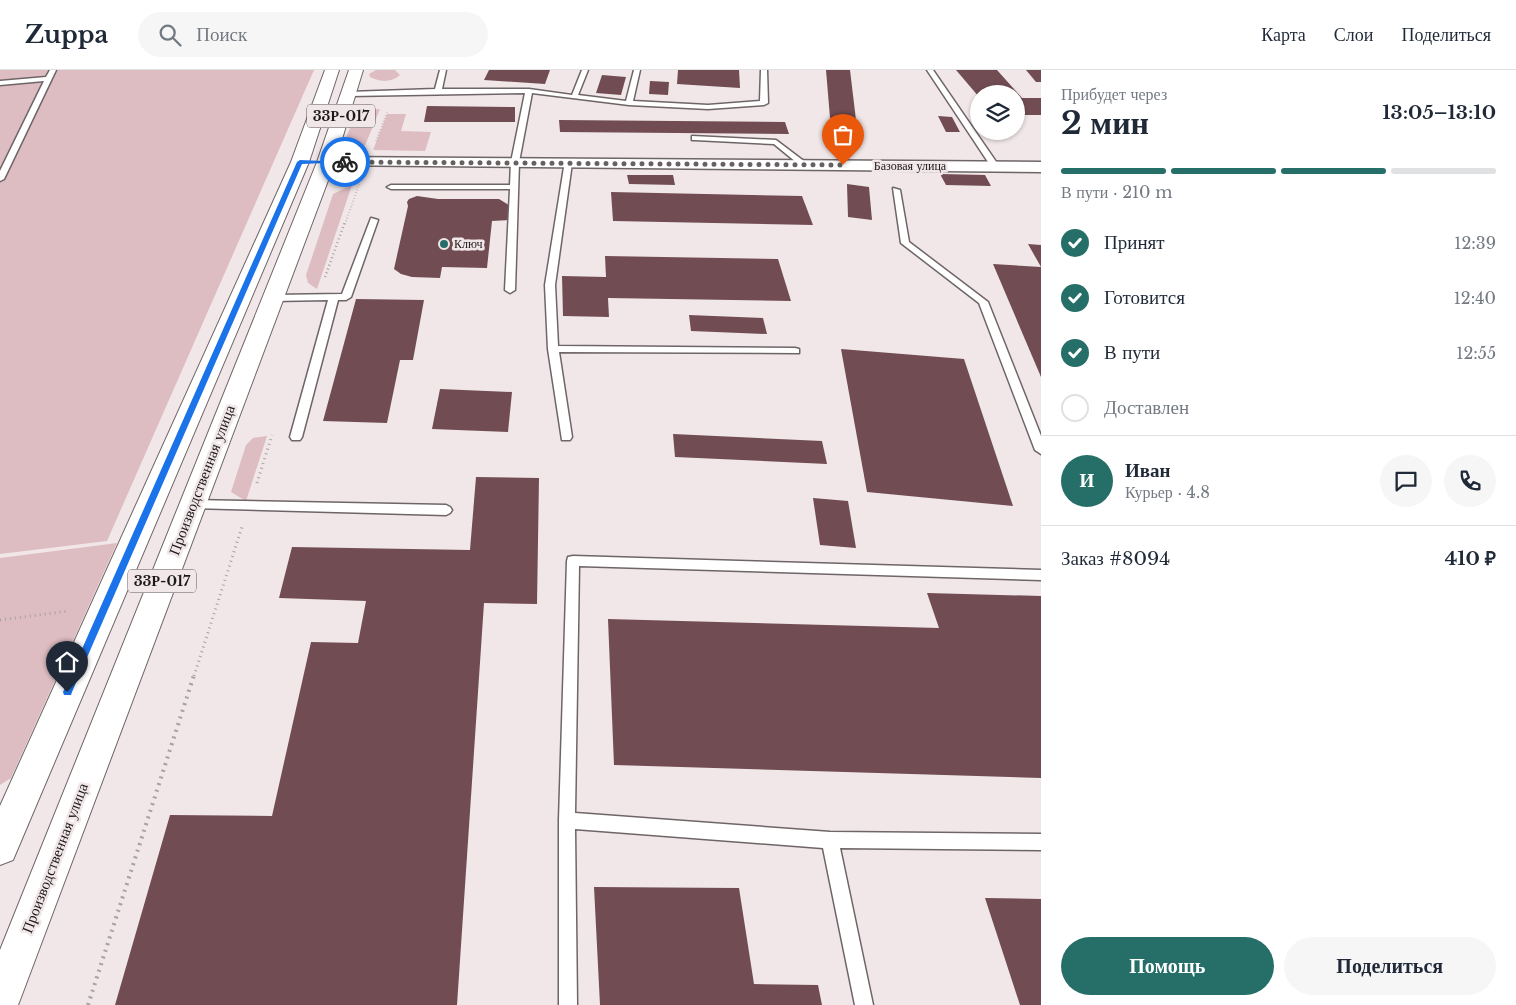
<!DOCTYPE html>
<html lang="ru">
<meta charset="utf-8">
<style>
body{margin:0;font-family:"Libre Baskerville",serif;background:#f6f6f7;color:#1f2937;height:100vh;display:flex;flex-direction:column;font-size:19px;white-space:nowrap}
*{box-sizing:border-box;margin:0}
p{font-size:16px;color:#747a83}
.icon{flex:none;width:28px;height:28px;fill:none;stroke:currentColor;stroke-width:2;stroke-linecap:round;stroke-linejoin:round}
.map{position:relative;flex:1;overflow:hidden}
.drawer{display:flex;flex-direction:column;background:#fff;width:475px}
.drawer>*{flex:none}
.fabs{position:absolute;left:970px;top:15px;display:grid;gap:10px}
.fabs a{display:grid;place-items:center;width:55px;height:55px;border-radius:50%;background:#fff;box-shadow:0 1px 4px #0004;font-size:25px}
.pin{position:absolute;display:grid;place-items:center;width:42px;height:42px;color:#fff;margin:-51px -21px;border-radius:50% 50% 50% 0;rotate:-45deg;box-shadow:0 0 5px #0007}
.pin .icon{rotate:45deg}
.courier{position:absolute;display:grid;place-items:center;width:50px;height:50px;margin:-25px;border:4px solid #1a73e8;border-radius:50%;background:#fff;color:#222;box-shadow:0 1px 6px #0007}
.headline em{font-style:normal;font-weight:700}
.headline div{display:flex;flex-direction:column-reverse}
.headline{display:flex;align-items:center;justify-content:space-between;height:85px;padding:0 20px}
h1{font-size:32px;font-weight:700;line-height:38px}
.bar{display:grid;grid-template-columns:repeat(4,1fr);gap:8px 5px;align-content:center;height:60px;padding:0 20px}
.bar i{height:6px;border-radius:4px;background:#e0e1e3}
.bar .current{background:#266f69}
.bar p{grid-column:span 4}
.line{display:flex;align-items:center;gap:12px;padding:0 20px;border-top:1px solid #e0e1e3}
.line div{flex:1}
.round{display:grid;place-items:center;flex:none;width:52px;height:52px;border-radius:26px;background:#f6f6f7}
ol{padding:0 20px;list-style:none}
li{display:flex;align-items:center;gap:15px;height:55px}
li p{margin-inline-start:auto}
li .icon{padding:5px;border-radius:50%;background:#266f69;color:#fff;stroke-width:4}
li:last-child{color:#747a83}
li i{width:28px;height:28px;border:2px solid #e0e1e3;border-radius:50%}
.action{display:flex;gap:10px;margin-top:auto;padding:10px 20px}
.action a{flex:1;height:58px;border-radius:30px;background:#266f69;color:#fff;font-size:20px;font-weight:700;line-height:58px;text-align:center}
.action a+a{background:#f6f6f7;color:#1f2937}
header{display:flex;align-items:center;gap:30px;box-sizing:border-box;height:70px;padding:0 25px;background:#fff;border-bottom:1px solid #e0e1e3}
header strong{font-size:24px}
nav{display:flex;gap:28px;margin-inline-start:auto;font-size:18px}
.search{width:350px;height:45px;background:#f6f6f7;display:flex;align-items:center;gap:12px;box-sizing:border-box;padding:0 18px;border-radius:28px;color:#747a83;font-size:19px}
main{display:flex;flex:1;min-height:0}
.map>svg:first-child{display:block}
.green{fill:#debdc2}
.building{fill:#714d53}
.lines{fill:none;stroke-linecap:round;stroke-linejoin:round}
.service-casing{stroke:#6e6567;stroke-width:3}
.minor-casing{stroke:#6e6567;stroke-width:3}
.trunk-casing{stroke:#6e6567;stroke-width:2}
.path-far3{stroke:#a8a1a1;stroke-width:2;stroke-dasharray:0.5 2.5;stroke-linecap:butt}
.path-far2{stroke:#a8a1a1;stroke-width:2.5;stroke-dasharray:1 3;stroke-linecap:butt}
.path-far1{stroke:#a8a1a1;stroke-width:3;stroke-dasharray:1 4;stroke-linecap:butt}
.path{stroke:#a8a1a1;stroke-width:4;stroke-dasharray:2 5;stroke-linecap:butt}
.service{fill:#fff;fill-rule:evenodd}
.minor{fill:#fff;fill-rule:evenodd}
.trunk{fill:#fff;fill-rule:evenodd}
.route{fill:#1a73e8}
.done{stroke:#676161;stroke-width:5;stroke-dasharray:0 9}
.poi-dot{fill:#266f69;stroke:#f1e7e8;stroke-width:2}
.labels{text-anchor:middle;stroke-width:5;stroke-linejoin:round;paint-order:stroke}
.far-street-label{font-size:12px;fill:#1c1919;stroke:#f1e7e8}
.far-poi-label{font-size:12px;fill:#1c1919;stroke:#f1e7e8;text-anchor:start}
.shield{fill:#f1e7e8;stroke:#5c5757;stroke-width:1}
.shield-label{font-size:14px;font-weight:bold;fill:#1c1919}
.street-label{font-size:15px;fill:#1c1919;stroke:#f1e7e8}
</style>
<header>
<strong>Zuppa</strong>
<div class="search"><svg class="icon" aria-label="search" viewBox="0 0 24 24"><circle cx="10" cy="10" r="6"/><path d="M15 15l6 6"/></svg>Поиск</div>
<nav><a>Карта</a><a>Слои</a><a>Поделиться</a></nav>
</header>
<main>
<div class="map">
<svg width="1041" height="935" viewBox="0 0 1041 935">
<rect width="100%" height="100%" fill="#f1e7e8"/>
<g class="green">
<polygon points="0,0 314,0 107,471 0,484"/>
<path d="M376 0H395L400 5C391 13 379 12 370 7L369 4Z"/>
<polygon points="380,39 364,78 357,76 346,68 357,41"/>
<polygon points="387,44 406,44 401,61 431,62 425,81 373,80"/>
<polygon points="352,115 317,219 308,213 306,205 333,124"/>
<polygon points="267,366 246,431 231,422 246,375 253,368"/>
<polygon points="117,473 11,708 0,715 0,488"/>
</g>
<g class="building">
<polygon points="489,0 550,0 545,14 484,10"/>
<polygon points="678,0 739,0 740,18 677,14"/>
<polygon points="826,0 850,0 856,50 830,48"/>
<polygon points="956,0 997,0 1022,28 1041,28 1041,45 1016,45 1016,24 979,24 979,27"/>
<polygon points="1026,0 1041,0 1041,12 1036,12"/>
<polygon points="602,5 626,7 621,25 596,23"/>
<polygon points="650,11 669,12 668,25 649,24"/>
<polygon points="427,36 515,37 515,52 424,52"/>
<polygon points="938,46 952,47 960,62 946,62"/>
<polygon points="559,50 785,52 789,64 560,62"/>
<polygon points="940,104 985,105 991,116 946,115"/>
<polygon points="627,105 673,105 675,115 629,114"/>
<polygon points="847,114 869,117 872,150 848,147"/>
<polygon points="611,122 802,126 813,155 613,151"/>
<polygon points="417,126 438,129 499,129 512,137 511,150 492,151 487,198 442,197 440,208 412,207 401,204 394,199 408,136 407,132 409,129"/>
<polygon points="1028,174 1041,175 1041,197"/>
<polygon points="605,186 778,189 791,231 608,228 609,247 563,246 562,206 606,207"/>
<polygon points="993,194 1041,197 1041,307"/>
<polygon points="356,229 424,230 413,290 400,290 387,353 323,351"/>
<polygon points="689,245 763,248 767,264 691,261"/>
<polygon points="841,279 964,289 1013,436 867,422"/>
<polygon points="440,319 512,322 508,362 432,359"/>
<polygon points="673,364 822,371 827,394 675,387"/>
<polygon points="476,407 539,408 537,534 484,533 457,935 115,935 170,745 272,746 311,572 358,573 366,531 279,528 292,477 470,480"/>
<polygon points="813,428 848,431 856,478 820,475"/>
<polygon points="927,523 1041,526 1041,708 614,695 608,549 939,558"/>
<polygon points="594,817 739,818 754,914 818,915 822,935 600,935"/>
<polygon points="985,828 1041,829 1041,935 1020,935"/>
</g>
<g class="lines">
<defs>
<g id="service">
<polygon points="50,0 56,0 4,109 0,111 0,101 44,11 0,15 0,11 46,7"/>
<polygon points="440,0 446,0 442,19 529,19 572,25 582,0 588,0 578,25 626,31 634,0 640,0 633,31 708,35 760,31 761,0 767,0 768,33 764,35 708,39 629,35 532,23 519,92 515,220 510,223 505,220 510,119 391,119 387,117 391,115 510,115 511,92 525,23 349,26 346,24 349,22 435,19"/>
<polygon points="927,0 933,0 999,96 998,98 992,98"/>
<polygon points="692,66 776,70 809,95 802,97 774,74 695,70 692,70"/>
<polygon points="565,91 572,93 555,215 558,276 795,278 799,279 799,283 559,282 572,367 570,370 562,370 548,279 545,215"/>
<polygon points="893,118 900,120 909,172 988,232 1041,366 1041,384 1035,380 979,233 901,173"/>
<polygon points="371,148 378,150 351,227 346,230 338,230 302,367 300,370 292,370 290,367 328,230 273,231 268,228 273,225 342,224"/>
<polygon points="192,430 446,435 450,437 452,440 450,443 446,445 192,438 186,434"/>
<polygon points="573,486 1041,500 1041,510 579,496 575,743 830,762 1041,764 1041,780 840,778 873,935 855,935 823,778 575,759 577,935 559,935 559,750 567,491 568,487"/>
</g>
<polygon id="minor" points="326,87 1041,92 1041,102 320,95 318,92 320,89"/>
<g id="trunk">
<polygon points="325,0 339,0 309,92 13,790 0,795 0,736 291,92"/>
<polygon points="349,0 363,0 335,92 20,930 18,935 0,935 0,880 317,92"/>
</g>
</defs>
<use href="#service" class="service-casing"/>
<use href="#minor" class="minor-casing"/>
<use href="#trunk" class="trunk-casing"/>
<g class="path-far3">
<polyline points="376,71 387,42"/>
<polyline points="345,154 360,112"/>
</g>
<polyline class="path-far2" points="325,207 345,152"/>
<g class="path-far1">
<polyline points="257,413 272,365"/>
<polyline points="0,550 69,541"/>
<polyline points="194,606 242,457"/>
</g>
<polyline class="path" points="88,935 194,605"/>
<use href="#service" class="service"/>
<use href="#minor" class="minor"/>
<use href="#trunk" class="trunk"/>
</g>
<polygon class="route" points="300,90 348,92 302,94 72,622 71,625 64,625 63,622 297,92"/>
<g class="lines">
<polyline class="done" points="345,92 843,95"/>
</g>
<circle class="poi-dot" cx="444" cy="174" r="5"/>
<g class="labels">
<g class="far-street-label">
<text x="910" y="100">Базовая улица</text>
</g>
<g class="far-poi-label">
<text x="454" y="178">Ключ</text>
</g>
<g class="shield">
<rect x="307" y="34.5" width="68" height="23" rx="4"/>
<rect x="128" y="499.5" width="68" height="23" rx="4"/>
</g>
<g class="shield-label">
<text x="341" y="51">33Р-017</text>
<text x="162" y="516">33Р-017</text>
</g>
<g class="street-label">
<text transform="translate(202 410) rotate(-69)" y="5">Производственная улица</text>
<text transform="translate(55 788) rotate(-69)" y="5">Производственная улица</text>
</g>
</g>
</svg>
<div class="fabs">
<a><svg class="icon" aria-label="layers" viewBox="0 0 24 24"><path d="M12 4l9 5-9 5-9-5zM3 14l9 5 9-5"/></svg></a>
</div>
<div class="pin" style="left:843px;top:95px;background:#ea580c"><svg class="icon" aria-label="bag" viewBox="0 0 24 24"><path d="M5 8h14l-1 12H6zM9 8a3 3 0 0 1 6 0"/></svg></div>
<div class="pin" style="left:67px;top:622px;background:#1f2937"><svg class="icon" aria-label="home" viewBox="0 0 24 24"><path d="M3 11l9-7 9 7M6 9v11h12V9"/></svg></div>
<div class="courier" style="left:345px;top:92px"><svg class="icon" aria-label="bike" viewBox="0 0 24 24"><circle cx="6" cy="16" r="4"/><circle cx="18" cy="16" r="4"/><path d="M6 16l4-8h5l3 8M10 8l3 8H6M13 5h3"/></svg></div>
</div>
<section class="drawer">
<div class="headline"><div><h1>2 мин</h1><p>Прибудет через</p></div><em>13:05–13:10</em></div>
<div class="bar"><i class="current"></i><i class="current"></i><i class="current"></i><i></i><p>В пути · 210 m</p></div>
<ol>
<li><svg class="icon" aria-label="check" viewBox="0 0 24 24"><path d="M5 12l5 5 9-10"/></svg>Принят<p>12:39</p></li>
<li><svg class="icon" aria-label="check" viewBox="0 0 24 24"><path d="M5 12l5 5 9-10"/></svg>Готовится<p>12:40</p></li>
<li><svg class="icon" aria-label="check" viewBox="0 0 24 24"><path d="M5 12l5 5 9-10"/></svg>В пути<p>12:55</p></li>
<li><i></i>Доставлен</li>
</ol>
<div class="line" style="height:90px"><b class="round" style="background:#266f69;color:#fff">И</b><div><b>Иван</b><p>Курьер · 4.8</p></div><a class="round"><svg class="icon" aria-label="chat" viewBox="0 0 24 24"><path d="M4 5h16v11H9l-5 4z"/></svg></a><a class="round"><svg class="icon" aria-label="phone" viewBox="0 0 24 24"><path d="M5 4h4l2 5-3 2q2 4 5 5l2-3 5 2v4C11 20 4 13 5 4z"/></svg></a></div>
<div class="line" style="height:65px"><div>Заказ #8094</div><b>410 ₽</b></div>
<div class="action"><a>Помощь</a><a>Поделиться</a></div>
</section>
</main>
